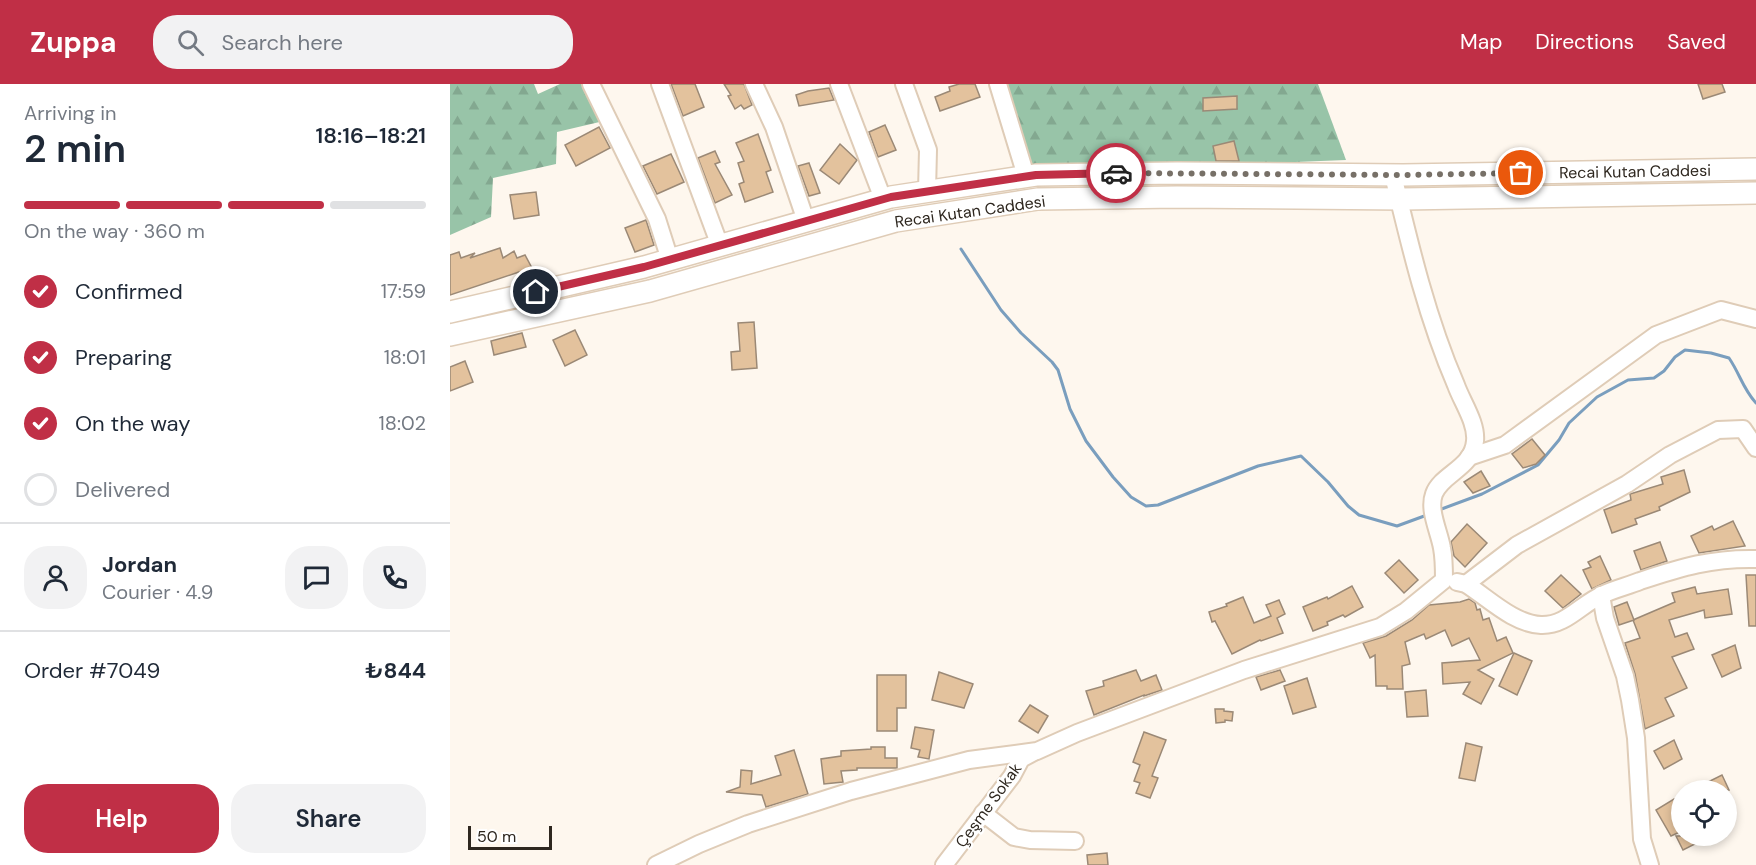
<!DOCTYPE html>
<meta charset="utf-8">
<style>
body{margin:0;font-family:"DM Sans",sans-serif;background:#f2f2f3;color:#1f2937;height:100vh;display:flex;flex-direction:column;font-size:22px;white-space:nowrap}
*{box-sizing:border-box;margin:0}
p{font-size:20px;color:#747a83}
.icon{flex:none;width:33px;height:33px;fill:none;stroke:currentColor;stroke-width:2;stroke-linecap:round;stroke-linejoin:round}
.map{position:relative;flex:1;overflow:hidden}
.sheet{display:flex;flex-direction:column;background:#fff;width:450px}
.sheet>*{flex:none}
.tools{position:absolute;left:1221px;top:696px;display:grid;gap:12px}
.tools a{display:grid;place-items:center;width:66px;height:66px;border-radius:50%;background:#fff;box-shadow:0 3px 9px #0003;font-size:30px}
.scale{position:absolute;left:18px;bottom:15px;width:84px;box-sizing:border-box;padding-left:6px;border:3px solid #2e271f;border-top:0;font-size:16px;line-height:21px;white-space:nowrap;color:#2e271f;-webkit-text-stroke:4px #fff;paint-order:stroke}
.pin{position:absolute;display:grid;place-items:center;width:51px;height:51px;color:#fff;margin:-26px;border:3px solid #fff;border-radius:50%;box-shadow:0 2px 6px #0007}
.courier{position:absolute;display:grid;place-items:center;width:60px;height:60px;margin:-30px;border:4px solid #c02f46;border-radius:50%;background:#fff;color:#222;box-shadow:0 2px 8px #0007}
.headline em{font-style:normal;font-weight:600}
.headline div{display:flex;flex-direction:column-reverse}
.headline{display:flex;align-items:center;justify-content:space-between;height:102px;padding:0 24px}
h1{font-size:39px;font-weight:600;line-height:45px}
.bar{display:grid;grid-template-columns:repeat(4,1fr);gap:9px 6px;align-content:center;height:72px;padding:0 24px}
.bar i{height:8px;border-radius:4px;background:#e0e1e3}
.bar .active{background:#c02f46}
.bar p{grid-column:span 4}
.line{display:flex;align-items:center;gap:15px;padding:0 24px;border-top:2px solid #e0e1e3}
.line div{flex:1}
.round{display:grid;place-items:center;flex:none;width:63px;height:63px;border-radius:24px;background:#f2f2f3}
ol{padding:0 24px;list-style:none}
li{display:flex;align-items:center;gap:18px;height:66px}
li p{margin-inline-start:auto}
li .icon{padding:6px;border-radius:50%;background:#c02f46;color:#fff;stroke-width:4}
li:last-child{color:#747a83}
li i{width:33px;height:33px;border:3px solid #e0e1e3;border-radius:50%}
.button{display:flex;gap:12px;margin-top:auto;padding:12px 24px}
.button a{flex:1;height:69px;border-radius:24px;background:#c02f46;color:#fff;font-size:24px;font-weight:600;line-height:69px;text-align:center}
.button a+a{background:#f2f2f3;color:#1f2937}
header{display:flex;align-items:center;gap:36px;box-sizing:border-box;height:84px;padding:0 30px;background:#c02f46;color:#fff}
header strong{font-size:28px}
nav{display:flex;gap:33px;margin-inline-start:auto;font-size:21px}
.search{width:420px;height:54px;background:#f2f2f3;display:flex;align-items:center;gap:15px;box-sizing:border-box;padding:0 21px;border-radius:24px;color:#747a83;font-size:22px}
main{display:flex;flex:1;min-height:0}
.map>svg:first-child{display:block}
.forest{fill:url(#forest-firs)}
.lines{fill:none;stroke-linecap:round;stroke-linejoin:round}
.stream{stroke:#7a9ebe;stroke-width:3}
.building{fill:#e3c29d;stroke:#9b8976;stroke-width:1.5}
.minor-casing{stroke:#dfccb7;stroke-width:20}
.major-casing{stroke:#dfccb7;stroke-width:24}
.minor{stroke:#fff;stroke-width:16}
.major{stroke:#fff;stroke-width:21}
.done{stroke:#777067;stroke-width:6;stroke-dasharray:0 10.8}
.route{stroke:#c02f46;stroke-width:8}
.labels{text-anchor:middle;stroke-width:4.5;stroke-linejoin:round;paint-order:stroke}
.street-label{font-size:16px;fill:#2e271f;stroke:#fff}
</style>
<header>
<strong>Zuppa</strong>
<div class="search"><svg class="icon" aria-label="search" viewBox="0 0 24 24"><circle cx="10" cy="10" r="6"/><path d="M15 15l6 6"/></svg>Search here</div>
<nav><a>Map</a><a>Directions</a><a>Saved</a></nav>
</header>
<main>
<section class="sheet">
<div class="headline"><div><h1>2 min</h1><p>Arriving in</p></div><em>18:16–18:21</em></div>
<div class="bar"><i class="active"></i><i class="active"></i><i class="active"></i><i></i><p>On the way · 360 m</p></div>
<ol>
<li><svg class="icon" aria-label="check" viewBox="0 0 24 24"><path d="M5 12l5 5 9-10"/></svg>Confirmed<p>17:59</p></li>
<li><svg class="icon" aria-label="check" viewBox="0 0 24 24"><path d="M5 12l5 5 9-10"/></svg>Preparing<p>18:01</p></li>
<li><svg class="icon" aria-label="check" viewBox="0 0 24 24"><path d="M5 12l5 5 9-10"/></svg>On the way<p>18:02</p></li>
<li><i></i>Delivered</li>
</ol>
<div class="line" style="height:108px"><a class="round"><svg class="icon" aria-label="person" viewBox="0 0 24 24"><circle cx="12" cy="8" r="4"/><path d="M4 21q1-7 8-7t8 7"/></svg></a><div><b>Jordan</b><p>Courier · 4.9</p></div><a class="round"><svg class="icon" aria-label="chat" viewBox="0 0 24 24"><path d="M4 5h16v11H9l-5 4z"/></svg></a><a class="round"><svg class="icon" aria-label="phone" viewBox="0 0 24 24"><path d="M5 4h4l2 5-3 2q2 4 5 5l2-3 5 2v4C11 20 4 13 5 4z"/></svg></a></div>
<div class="line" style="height:78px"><div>Order #7049</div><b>₺844</b></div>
<div class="button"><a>Help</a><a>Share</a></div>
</section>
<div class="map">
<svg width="1306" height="781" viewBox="0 0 1306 781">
<defs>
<pattern id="forest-firs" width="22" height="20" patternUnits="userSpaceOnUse" patternTransform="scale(1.5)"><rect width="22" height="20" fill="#98c4a8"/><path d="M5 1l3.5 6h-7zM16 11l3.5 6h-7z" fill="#83a890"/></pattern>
</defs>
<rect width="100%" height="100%" fill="#fef7ee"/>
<g class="forest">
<polygon points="0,0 84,0 88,10 110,0 141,0 158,36 107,48 106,80 43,94 41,133 0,151"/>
<polygon points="553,0 868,0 896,76 584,88"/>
</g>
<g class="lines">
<g class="stream">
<polyline points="511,165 551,226 571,249 602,278 608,286 620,325 636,357 663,393 681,413 696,422 708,421 808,382 851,372 878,398 898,422 909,431 947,442 977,431"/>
<path d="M989 426 1032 410 1088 381 1109 356 1119 339 1147 313 1178 296 1204 294 1214 287 1225 273 1235 266 1261 269 1279 274C1290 290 1293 305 1306 319"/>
</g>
</g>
<g class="building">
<polygon points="221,0 245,0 254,23 233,32"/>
<polygon points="274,0 294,0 302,21 294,25 291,21 285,25 278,12 281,11"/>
<polygon points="509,0 525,0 530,13 490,27 485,13 500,7 499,3"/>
<polygon points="1248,0 1272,0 1275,8 1253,15"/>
<polygon points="379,4 384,16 349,22 346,11 358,7"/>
<polygon points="787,12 787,25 753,27 753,14"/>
<polygon points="435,41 446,66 428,73 419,48"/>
<polygon points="149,43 160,64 126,82 115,61"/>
<polygon points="308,50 321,86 316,88 323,108 295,118 289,100 294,98 288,79 294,77 286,59"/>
<polygon points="784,57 789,77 766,77 763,62"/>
<polygon points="390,60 407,76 389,100 370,86"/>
<polygon points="265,67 270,78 265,80 282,111 265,119 248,74"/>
<polygon points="221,70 234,98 207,110 193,82"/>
<polygon points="359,79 370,109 359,112 348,82"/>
<polygon points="86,108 89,131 64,135 60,111"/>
<polygon points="196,136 204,161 185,168 175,144"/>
<polygon points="50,164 53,174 64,167 67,174 75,171 83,186 71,192 69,188 0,211 0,171 9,168 11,174 25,169 20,174"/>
<polygon points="304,238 307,284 282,286 281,268 290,267 288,239"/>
<polygon points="125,246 137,271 115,282 103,256"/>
<polygon points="72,249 76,263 44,271 41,257"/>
<polygon points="15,277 23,298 0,307 0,283"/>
<polygon points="1082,355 1095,371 1086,380 1073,384 1062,370"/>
<polygon points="1234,386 1240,408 1209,423 1210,426 1185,435 1187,440 1162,449 1154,426 1181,416 1180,410 1213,400 1211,393"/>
<polygon points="1031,387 1040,402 1023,409 1014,398"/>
<polygon points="1283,437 1295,462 1249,469 1241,452 1262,442 1264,446"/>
<polygon points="1017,440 1037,459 1015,483 1004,472 1001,458"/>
<polygon points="1210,458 1217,477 1191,486 1184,467"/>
<polygon points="1150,472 1161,496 1142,505 1133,486 1141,483 1138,478"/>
<polygon points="949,476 968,496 954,509 935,489"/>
<polygon points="1111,491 1131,510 1113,524 1095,507"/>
<polygon points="1296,491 1306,491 1306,542 1299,542"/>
<polygon points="902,502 913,523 895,533 893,531 877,538 878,541 863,547 853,523 877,513 878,515"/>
<polygon points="1245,503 1247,510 1278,505 1282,530 1255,534 1254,526 1219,536 1225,553 1237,549 1244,565 1222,573 1237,604 1215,614 1224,632 1195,645 1185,590 1175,559 1190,554 1183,536 1225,518 1222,509"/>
<polygon points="793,513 804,539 821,532 816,521 829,516 835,530 827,534 833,549 811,557 810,556 782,570 765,537 762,538 759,528 777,522 776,520"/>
<polygon points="1019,515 1025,519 1027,526 1030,525 1033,536 1039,534 1047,557 1056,553 1063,569 1028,586 1044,595 1031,620 1013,610 1020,598 993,600 992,579 1030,576 1019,554 1002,562 995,546 976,555 974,550 955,558 960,580 952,582 953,605 937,605 937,602 926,602 925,571 920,574 913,559 936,552 962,536 979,521 1010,518"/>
<polygon points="1177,518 1184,536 1169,541 1164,523"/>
<polygon points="1285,561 1291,584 1272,593 1262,571"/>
<polygon points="1064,569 1082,577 1067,611 1049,602"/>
<polygon points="686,586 691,597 706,591 712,606 694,612 694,611 644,631 636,607 654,602 653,597"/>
<polygon points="830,586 835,597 811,606 806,593"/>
<polygon points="489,588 523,600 514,624 482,616"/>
<polygon points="427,591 456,591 456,624 447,624 447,647 427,647"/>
<polygon points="857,594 866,623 843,630 834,602"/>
<polygon points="976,606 978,632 957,633 955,608"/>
<polygon points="580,621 598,632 588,649 569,637"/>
<polygon points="765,625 774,625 774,627 783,628 782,637 775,636 775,638 766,639"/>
<polygon points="465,643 484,646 479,675 468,673 470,666 461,664"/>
<polygon points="694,648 716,656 702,692 708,694 700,714 686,709 690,699 684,697 690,681 683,678"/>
<polygon points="1224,656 1232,675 1214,685 1204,667"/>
<polygon points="1016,659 1032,663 1025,697 1009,694"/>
<polygon points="421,663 435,663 435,674 447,674 447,684 407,684 407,686 391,687 393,698 374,700 371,675 391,672 391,667 421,665"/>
<polygon points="344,666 358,710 316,723 312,711 276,708 290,703 291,686 302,687 301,700 331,691 325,672"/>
<polygon points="1272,691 1279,706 1242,706"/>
<polygon points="1224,715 1232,728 1232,747 1221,752 1206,726"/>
<polygon points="1226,752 1244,752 1247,759 1233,766"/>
<polygon points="657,769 658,781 638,781 637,771"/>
</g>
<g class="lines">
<defs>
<g id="minor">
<polyline points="141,0 207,135 220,176"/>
<polyline points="210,0 270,162"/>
<polyline points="304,0 324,43 356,137"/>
<polyline points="389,0 433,115"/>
<polyline points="454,0 478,66 477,107"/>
<polyline points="548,0 576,92"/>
<polyline points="1019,373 1055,361 1206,251 1271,226 1306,235"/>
<path d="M1007 498 1016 500C1038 514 1064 540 1091 541 1116 542 1131 520 1152 511 1164 505 1178 502 1190 497 1232 483 1262 474 1306 475"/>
<polyline points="1016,500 1067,461 1177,400 1220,371 1268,346 1293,345 1306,364"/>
<polyline points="1151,511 1155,534 1175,592 1180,616 1186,654 1192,755 1200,781"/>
<polyline points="533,729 564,753 580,756 625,757"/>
<path d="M206 781 249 760 298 740 401 707 519 676 587 667 627 649 794 586 930 543 956 527 994 496C994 485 994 474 992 464 989 447 978 426 984 410 991 390 1023 384 1025 357 1027 339 1012 318 1006 301 977 234 960 162 943 91"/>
<polyline points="494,781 562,692 571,675 584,668"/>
</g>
<g id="major">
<polyline points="0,228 194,183 441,113 586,91 727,89 953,91 1306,85"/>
<polyline points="0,251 200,207 446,137 588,115 727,113 953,115 1306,109"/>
</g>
</defs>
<use href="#minor" class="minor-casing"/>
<use href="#major" class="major-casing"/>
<use href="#minor" class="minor"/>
<use href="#major" class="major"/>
</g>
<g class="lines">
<polyline class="done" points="666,89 953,91 1071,89"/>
<polyline class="route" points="86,208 194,183 441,113 586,91 666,89"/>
</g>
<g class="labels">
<g class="street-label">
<text transform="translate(1185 87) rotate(-1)" y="6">Recai Kutan Caddesi</text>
<text transform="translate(520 127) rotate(-8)" y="6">Recai Kutan Caddesi</text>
<text transform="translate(538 721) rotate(-54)" y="6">Çeşme Sokak</text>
</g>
</g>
</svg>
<div class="tools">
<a><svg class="icon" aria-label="locate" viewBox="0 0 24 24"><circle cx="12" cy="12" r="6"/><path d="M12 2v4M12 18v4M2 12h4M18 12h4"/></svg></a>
</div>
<div class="scale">50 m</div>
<div class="pin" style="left:1071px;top:89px;background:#ea580c"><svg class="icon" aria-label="bag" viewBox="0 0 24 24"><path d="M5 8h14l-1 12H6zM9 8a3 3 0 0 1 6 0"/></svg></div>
<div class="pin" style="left:86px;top:208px;background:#1f2937"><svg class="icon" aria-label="home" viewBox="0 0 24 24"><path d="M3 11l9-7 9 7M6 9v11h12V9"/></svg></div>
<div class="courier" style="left:666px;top:89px"><svg class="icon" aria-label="car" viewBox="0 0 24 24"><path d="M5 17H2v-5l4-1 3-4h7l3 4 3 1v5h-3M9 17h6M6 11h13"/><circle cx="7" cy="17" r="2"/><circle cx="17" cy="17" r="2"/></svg></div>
</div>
</main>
